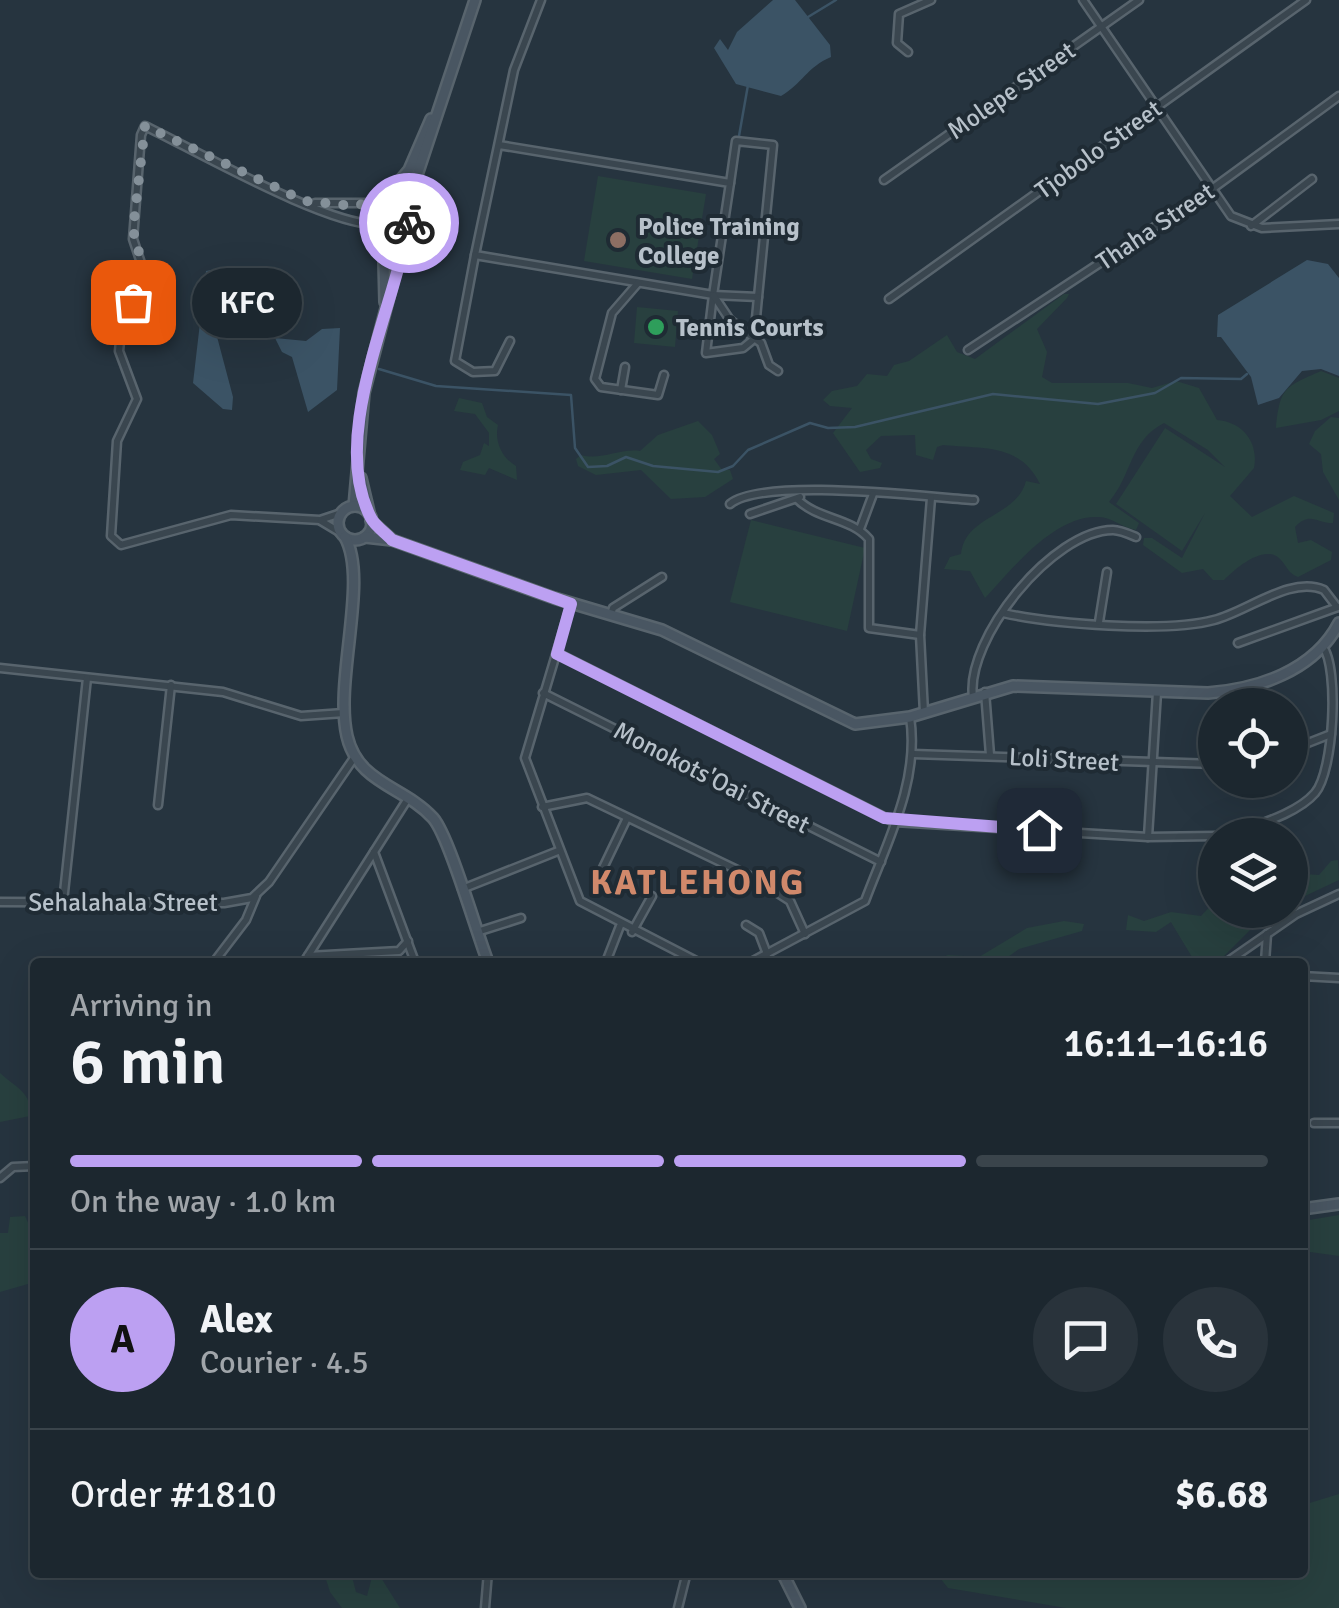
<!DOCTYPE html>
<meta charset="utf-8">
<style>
body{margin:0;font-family:Signika,sans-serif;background:#29333b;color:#f1f3f6;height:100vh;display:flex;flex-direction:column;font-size:38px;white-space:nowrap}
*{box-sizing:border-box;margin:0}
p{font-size:32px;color:#a0a5aa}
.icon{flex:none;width:55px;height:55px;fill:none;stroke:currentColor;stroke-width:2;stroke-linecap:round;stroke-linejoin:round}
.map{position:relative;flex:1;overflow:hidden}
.side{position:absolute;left:30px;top:958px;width:1278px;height:620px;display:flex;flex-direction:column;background:#1c272f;border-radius:10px;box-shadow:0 10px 40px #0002,0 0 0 2px #3a444b}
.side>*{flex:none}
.controls{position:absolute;left:1198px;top:688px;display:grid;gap:20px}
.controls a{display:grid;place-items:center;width:110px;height:110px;border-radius:50%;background:#1c272f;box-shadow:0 10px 40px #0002,0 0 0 2px #3a444b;font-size:50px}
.pin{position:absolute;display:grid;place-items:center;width:85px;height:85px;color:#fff;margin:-42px;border-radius:20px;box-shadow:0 5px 15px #0006}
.courier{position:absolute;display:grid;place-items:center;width:100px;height:100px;margin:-50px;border:8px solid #bca0f2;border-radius:50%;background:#fff;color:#222;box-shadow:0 2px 12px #0007}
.bubble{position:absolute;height:70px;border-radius:35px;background:#1c272f;box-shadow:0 10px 40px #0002,0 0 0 2px #3a444b;font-size:32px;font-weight:600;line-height:70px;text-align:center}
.headline em{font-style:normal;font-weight:600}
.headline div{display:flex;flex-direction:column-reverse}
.headline{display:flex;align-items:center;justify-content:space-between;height:170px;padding:0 40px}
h1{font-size:65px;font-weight:600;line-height:75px}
.bar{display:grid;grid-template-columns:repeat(4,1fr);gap:15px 10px;align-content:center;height:120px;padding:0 40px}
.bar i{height:12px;border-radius:8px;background:#3a444b}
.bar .active{background:#bca0f2}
.bar p{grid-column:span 4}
.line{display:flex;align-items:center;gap:25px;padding:0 40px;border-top:2px solid #3a444b}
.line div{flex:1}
.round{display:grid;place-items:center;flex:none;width:105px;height:105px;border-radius:52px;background:#29333b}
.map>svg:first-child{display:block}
.green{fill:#28403f}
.water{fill:#3b5365}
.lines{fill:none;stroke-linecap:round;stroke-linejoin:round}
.stream{stroke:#3b5365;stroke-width:2.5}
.street-casing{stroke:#58646d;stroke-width:11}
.secondary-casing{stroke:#58646d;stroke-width:14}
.street{stroke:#3a464f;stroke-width:6}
.secondary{stroke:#495662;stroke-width:9}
.done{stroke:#849099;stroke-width:10;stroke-dasharray:0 18}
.route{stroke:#bca0f2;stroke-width:12}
.education-dot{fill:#8d6e63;stroke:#1f2b34;stroke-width:4}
.leisure-dot{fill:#2e9e5b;stroke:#1f2b34;stroke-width:4}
.labels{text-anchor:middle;stroke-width:8;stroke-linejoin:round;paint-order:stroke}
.street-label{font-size:25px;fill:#b7c1ca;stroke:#1f2b34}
.poi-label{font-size:25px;font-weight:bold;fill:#b7c1ca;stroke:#1f2b34;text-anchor:start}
.district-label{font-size:35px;font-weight:bold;letter-spacing:2.5px;fill:#d1896b;stroke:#1f2b34}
</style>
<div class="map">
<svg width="1339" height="1608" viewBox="0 0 1339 1608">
<rect width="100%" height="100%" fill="#26343f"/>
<g class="green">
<polygon points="598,176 706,194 692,279 584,261"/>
<path d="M1064 294H1069L1067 298 1037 329 1047 352 1042 377 1052 383H1128L1152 388 1176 381 1199 388 1217 420C1243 422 1259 443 1254 468L1230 496 1252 517 1294 496 1334 513 1333 523C1316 523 1310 511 1295 527L1298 543 1311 540 1332 552 1331 560 1298 577C1288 573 1288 568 1281 560 1265 542 1235 569 1224 580H1213L1203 569 1182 573 1143 545 1144 538H1152L1182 558 1205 513 1182 551 1116 504 1165 428 1225 467 1208 450 1164 423C1130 440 1132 475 1109 502L1139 523 1136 530C1123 528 1111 517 1099 517 1055 514 1012 569 985 598L970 571 944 569 950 557 961 554C965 515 1017 517 1026 481L1040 484C1020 443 982 449 943 445L937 447 933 460 916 455 915 435 881 436 866 450 871 459 882 463 880 468 860 472 833 433 852 408 830 406 823 400 832 391 857 386 867 374 887 376 894 365 909 361 947 335 957 352 975 359Z"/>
<polygon points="637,307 678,311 675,347 634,343"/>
<path d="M1321 371 1339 378V411L1321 420 1276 428C1280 387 1285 387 1321 371Z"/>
<path d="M459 398 482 403 487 417 498 425C494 441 502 458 516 466L517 480 489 468 485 475 460 470 463 462 480 455 484 443 489 446V433L475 414 454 411Z"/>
<polygon points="1331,417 1339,418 1339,500 1323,472 1321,454 1309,444 1315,431"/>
<path d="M698 421 712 435 720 454 714 459 722 470H730L733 479 705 497 671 499 641 470 596 475 578 466 576 459 581 455C601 461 619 448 640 451L658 435Z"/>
<polygon points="751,520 865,548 847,631 730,602"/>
<polygon points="1290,843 1304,874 1319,875 1331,861 1338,860 1339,880 1290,903"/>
<polygon points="1215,901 1215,910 1281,910 1254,926 1218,962 1195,962 1171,922 1156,932 1126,930 1128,915 1144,921 1171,912 1201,916"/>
<polygon points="1064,921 1084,924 1082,931 1019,949 1001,962 930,962 948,955 979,957 1027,928"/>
<path d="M0 1073C15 1087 33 1093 30 1116L0 1122Z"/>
<polygon points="1339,1215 1339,1256 1303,1251 1303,1221"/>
<polygon points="25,1216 35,1237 35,1282 0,1292 0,1233 8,1233 10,1217"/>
<polygon points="1339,1494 1339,1608 1066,1608 948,1588 936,1573 1302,1572 1303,1505"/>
<polygon points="324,1573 351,1573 356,1592 367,1596 373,1573 378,1573 400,1608 342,1608 330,1592"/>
</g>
<g class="water">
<path d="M773 0H795L830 45 831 57C807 67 802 84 781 96L736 84 714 48 720 39 728 50 737 32Z"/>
<polygon points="1307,260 1328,264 1339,278 1339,376 1321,369 1302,371 1279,398 1258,405 1251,377 1221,337 1217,337 1218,315"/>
<polygon points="211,270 215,276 211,314 233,397 232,410 223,409 193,383 206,271"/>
<polygon points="340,328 337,390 308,412 292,357 282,352 275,338 306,341 322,329"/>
</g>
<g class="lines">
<g class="stream">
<polyline points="808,17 836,0"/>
<polyline points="739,136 748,85"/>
<polyline points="379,369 436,386 571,395 575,448 588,467 607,466 626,457 653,466 718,472 733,466 748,450 810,423 828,428 855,427 993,394 1098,404 1155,393 1181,378 1241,379 1247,374"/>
</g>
<defs>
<g id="street">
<polyline points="1083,0 1231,216 1262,228 1339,224"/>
<polyline points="908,52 897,43 899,14 931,0"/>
<polyline points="499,145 730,183 713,295 475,255 514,70 541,0"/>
<polyline points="884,180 1139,0"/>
<polyline points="315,203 380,203"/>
<polyline points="1251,226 1312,179"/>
<polyline points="475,255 455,361 473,372 495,371 510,341"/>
<polyline points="638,283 612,313 595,379 601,387 658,395 664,375"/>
<polyline points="713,295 758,297 773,145 736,141 730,183"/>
<polyline points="713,295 706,353 743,348 754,339 758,297"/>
<polyline points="714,296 730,320 761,343 769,365 778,371"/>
<polyline points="889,299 1306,0"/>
<polyline points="968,350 1212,189 1339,96"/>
<polyline points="621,390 625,367"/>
<path d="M797 499C818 520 850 517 869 539V628L920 635"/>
<path d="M730 504C763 477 926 497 974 500"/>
<path d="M341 513 320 520 231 515 121 545 111 536 117 441 137 399 119 351 122 322 145 275 133 239 141 135 145 126C193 149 336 231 382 224"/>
<polyline points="750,514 800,497"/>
<polyline points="321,521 341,533"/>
<polyline points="860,529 873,494"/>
<polyline points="571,604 525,758 580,901 698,962"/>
<path d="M1003 613C1052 624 1166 633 1214 620 1247 612 1291 575 1324 590L1337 607"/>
<polyline points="611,615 613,608 662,577"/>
<polyline points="1099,622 1107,572"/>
<polyline points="1238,643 1338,607"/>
<polyline points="557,653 894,822 1148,837 1215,836"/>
<polyline points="0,668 223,692 301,716 344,713"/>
<polyline points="985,692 990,755"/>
<polyline points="543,693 881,862"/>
<path d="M973 697C965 639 1053 530 1113 530 1120 530 1129 534 1136 537"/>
<polyline points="924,713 920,635 931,498"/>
<polyline points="1290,750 1331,734"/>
<polyline points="913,754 1215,764"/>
<polyline points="158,805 171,685"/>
<polyline points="542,807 587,798 756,879 790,901 805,934"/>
<path d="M1230 835C1256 825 1297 814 1315 793 1334 771 1339 668 1323 647"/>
<polyline points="1148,837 1157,692"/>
<polyline points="374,852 415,962"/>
<polyline points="602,870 627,818"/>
<polyline points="462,889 558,851"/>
<polyline points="0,902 224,903 252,898 269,882 354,758"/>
<polyline points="63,902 87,678"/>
<polyline points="746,925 759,933 767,954"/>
<polyline points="477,932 521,918"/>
<polyline points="632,932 652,896"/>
<polyline points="308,956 399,951 408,941"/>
<polyline points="214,962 246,920 256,896"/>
<polyline points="304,962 407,800"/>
<polyline points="606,962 620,926"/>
<path d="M751 962 865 901C887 842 920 781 910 717"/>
<polyline points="1227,962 1296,914 1339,894"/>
<polyline points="1265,962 1267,934"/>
<polyline points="1302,976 1339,978"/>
<polyline points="1314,1123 1339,1123"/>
<polyline points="0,1178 13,1167 35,1166"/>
<polyline points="485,1608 488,1572"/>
<polyline points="678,1608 687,1572"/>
</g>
<g id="secondary">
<circle cx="394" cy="212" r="17"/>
<polyline points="387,196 409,170 431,119"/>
<polyline points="408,202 475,0"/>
<polyline points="383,225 385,302"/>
<polyline points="361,478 369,512"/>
<polyline points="354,506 364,393 410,216"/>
<circle cx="355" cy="523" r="17"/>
<polyline points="371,521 392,540"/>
<path d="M345 537C369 580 334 680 347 736 358 784 404 786 433 818 449 836 477 934 488 962"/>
<path d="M365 537 392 540 554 598 662 630 855 724 910 717 1013 686 1208 693C1258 689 1314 671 1339 623"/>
<polyline points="1302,1209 1339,1204"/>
<polyline points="782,1572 800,1608"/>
</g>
</defs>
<use href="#street" class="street-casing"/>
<use href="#secondary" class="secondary-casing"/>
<use href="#street" class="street"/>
<use href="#secondary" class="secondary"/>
</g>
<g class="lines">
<polyline class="done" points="133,302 145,275 133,230 145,126 305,201 354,206 400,196 410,206 409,223"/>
<path class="route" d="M409 223C395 307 328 436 371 518 375 526 386 533 392 540L571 604 557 654 884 818 1039 830"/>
</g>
<circle class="education-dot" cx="618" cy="240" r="10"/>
<circle class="leisure-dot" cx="656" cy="327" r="10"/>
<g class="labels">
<g class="street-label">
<text transform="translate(1011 90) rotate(-35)" y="9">Molepe Street</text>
<text transform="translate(1098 149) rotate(-36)" y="9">Tjobolo Street</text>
<text transform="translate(1155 226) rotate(-34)" y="9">Thaha Street</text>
<text transform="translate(1064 759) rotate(3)" y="9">Loli Street</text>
<text transform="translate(712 777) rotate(27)" y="9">Monokots'Oai Street</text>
<text x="123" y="911">Sehalahala Street</text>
</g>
<g class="poi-label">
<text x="638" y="235">Police Training<tspan x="638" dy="29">College</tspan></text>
<text x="676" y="336">Tennis Courts</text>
</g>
<g class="district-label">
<text x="698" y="894">KATLEHONG</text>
</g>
</g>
</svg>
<div class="controls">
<a><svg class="icon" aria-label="locate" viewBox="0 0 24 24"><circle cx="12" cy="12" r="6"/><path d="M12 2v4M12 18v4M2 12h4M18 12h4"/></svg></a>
<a><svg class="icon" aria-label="layers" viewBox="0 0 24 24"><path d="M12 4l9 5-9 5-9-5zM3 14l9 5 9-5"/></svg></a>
</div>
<div class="pin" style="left:133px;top:302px;background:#ea580c"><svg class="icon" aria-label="bag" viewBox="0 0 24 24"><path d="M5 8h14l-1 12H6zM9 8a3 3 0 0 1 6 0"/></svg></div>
<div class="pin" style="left:1039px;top:830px;background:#1f2937"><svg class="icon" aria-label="home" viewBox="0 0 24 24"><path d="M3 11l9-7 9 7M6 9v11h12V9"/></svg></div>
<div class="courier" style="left:409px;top:223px"><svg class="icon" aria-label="bike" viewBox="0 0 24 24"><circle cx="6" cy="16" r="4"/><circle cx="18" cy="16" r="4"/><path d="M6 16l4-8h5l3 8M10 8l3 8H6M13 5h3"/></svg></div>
<div class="bubble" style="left:192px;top:268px;width:110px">KFC</div>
<section class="side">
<div class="headline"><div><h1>6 min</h1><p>Arriving in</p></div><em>16:11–16:16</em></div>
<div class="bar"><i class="active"></i><i class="active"></i><i class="active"></i><i></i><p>On the way · 1.0 km</p></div>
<div class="line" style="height:180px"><b class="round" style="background:#bca0f2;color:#111">A</b><div><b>Alex</b><p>Courier · 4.5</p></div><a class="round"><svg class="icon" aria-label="chat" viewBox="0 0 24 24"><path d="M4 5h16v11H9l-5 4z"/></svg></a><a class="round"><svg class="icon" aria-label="phone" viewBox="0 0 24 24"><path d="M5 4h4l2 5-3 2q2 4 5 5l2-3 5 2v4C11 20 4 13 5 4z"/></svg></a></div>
<div class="line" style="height:130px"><div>Order #1810</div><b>$6.68</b></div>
</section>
</div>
